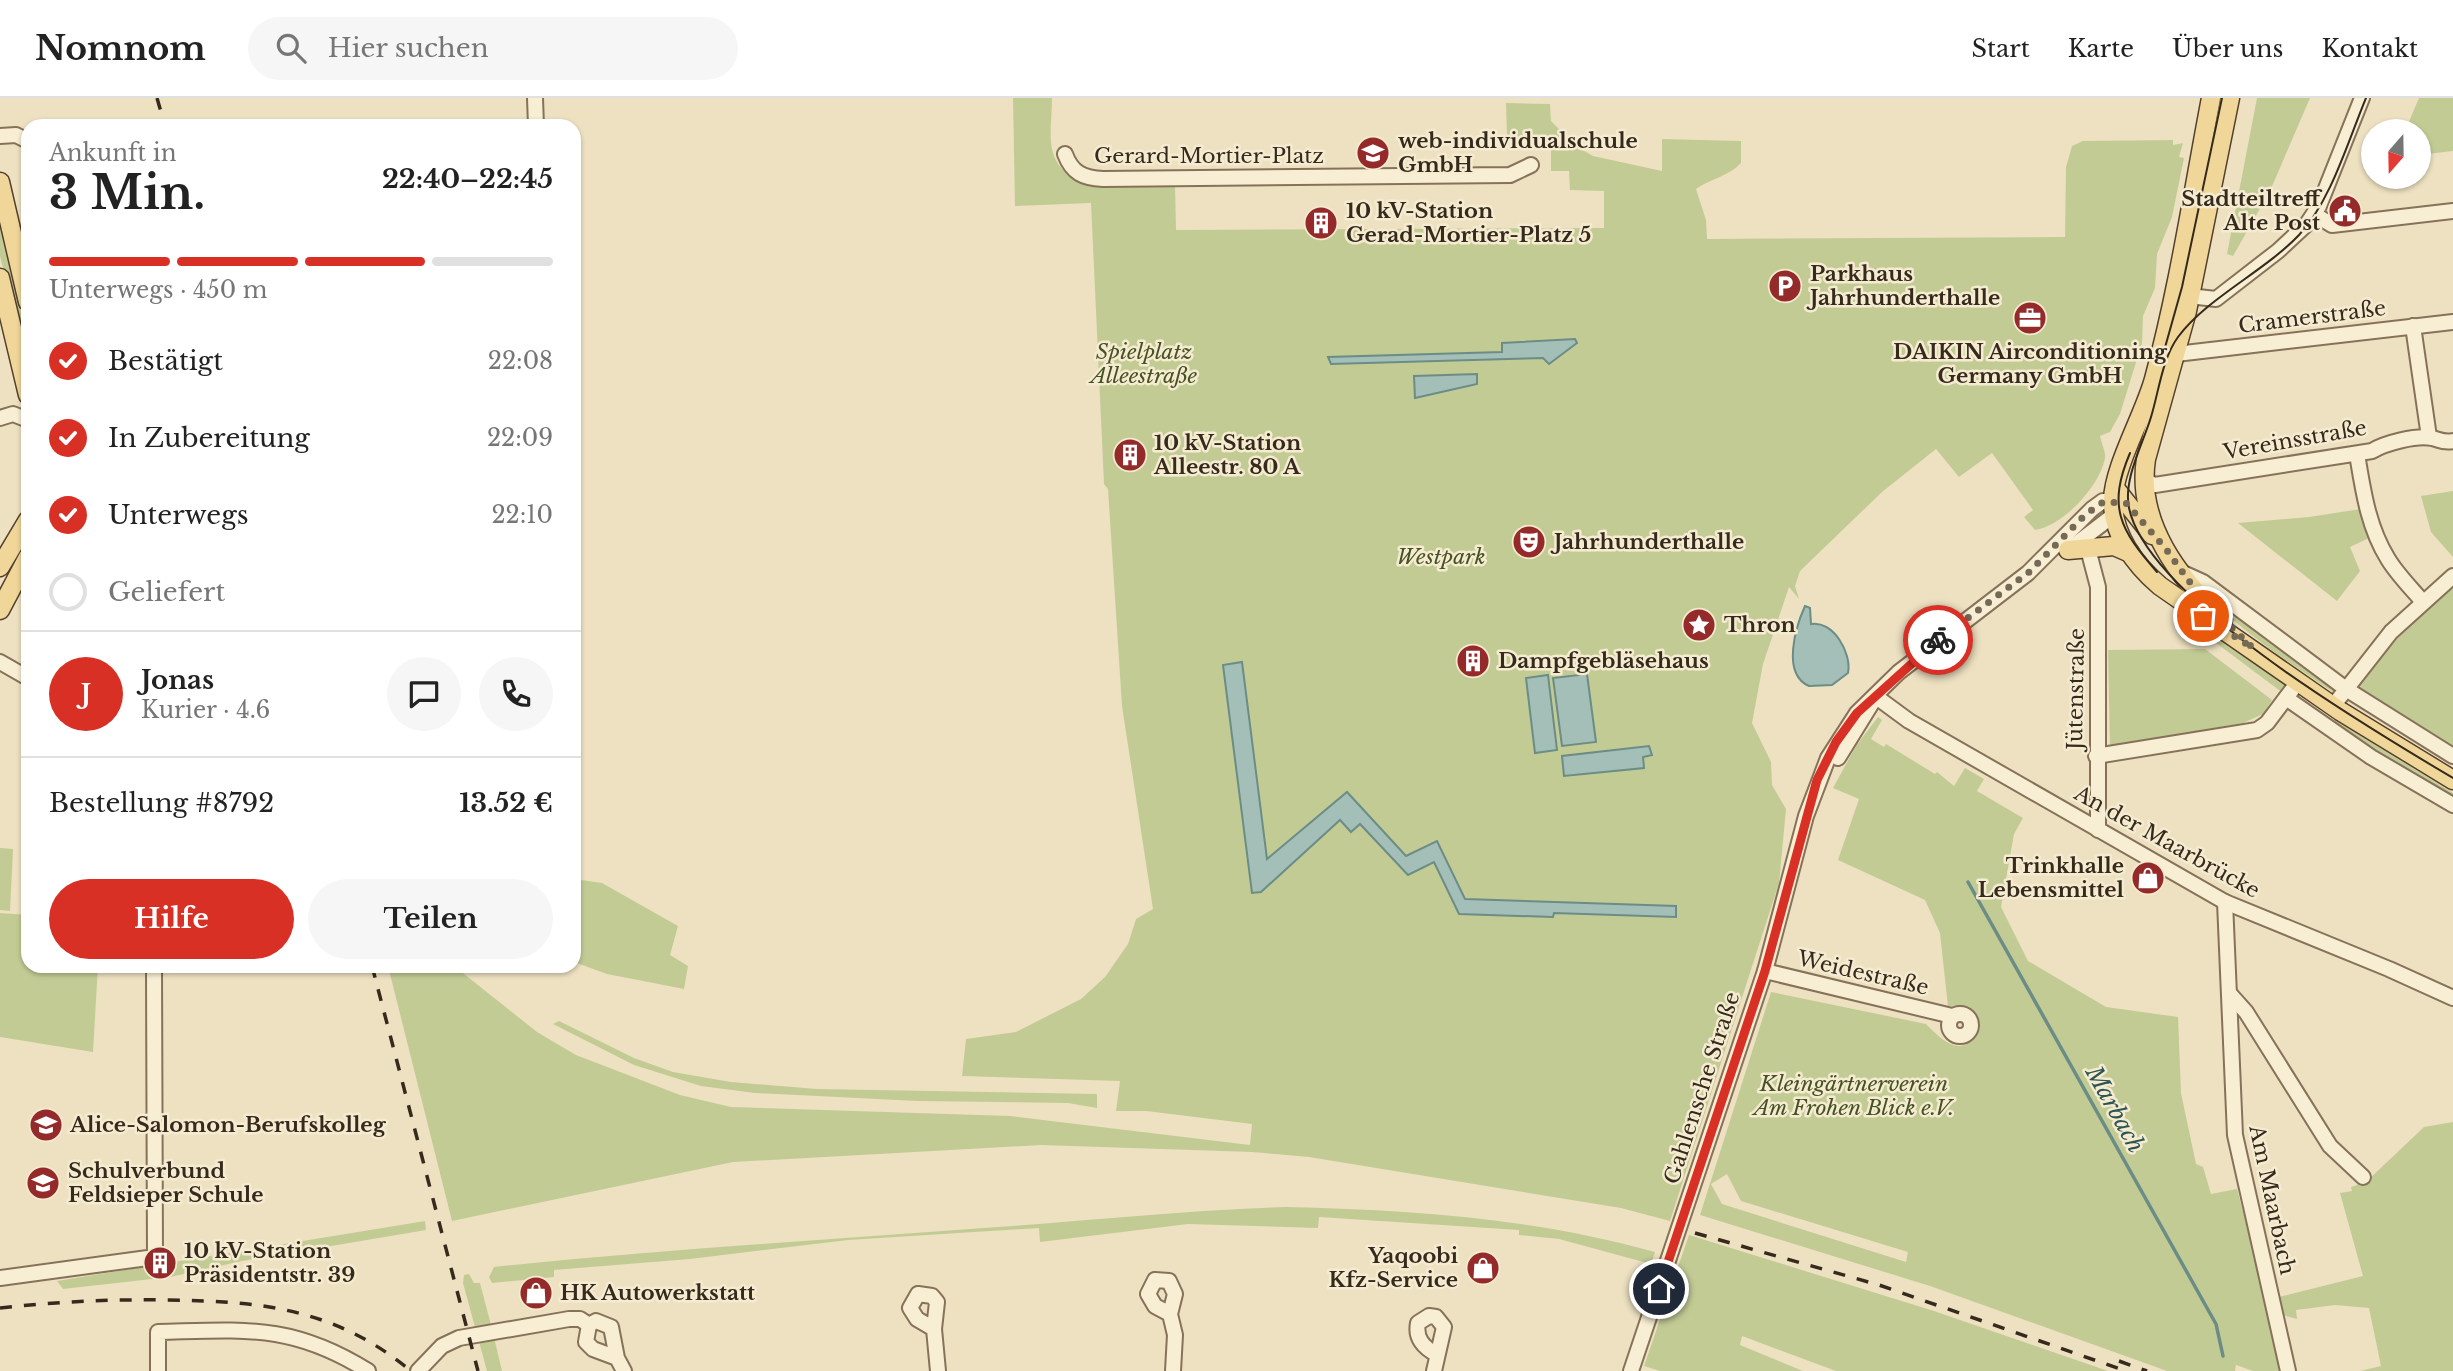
<!DOCTYPE html>
<html lang="de">
<meta charset="utf-8">
<style>
body{margin:0;font-family:"Libre Baskerville",serif;background:#f6f6f6;color:#222;height:100vh;display:flex;flex-direction:column;font-size:26px;white-space:nowrap}
*{box-sizing:border-box;margin:0}
p{font-size:23px;color:#767676}
.icon{flex:none;width:38px;height:38px;fill:none;stroke:currentColor;stroke-width:2;stroke-linecap:round;stroke-linejoin:round}
.map{position:relative;flex:1;overflow:hidden}
.panel{position:absolute;left:21px;top:21px;width:560px;height:854px;display:flex;flex-direction:column;background:#fff;border-radius:21px;box-shadow:0 2px 5px #0004}
.panel>*{flex:none}
.needle{width:46px;rotate:200deg}
.tools{position:absolute;left:2361px;top:21px;display:grid;gap:14px}
.tools a{display:grid;place-items:center;width:70px;height:70px;border-radius:50%;background:#fff;box-shadow:0 2px 5px #0004;font-size:35px}
.pin{position:absolute;display:grid;place-items:center;width:60px;height:60px;color:#fff;margin:-30px;border:4px solid #fff;border-radius:50%;box-shadow:0 2px 7px #0007}
.courier{position:absolute;display:grid;place-items:center;width:70px;height:70px;margin:-35px;border:5px solid #d93025;border-radius:50%;background:#fff;color:#222;box-shadow:0 2px 9px #0007}
.overview em{font-style:normal;font-weight:700}
.overview div{display:flex;flex-direction:column-reverse}
.overview{display:flex;align-items:center;justify-content:space-between;height:119px;padding:0 28px}
h1{font-size:46px;font-weight:700;line-height:52px}
.bar{display:grid;grid-template-columns:repeat(4,1fr);gap:10px 7px;align-content:center;height:84px;padding:0 28px}
.bar i{height:9px;border-radius:5px;background:#e0e0e0}
.bar .current{background:#d93025}
.bar p{grid-column:span 4}
.line{display:flex;align-items:center;gap:18px;padding:0 28px;border-top:2px solid #e0e0e0}
.line div{flex:1}
.round{display:grid;place-items:center;flex:none;width:74px;height:74px;border-radius:37px;background:#f6f6f6}
ol{padding:0 28px;list-style:none}
li{display:flex;align-items:center;gap:21px;height:77px}
li p{margin-inline-start:auto}
li .icon{padding:7px;border-radius:50%;background:#d93025;color:#fff;stroke-width:4}
li:last-child{color:#767676}
li i{width:38px;height:38px;border:4px solid #e0e0e0;border-radius:50%}
.action{display:flex;gap:14px;margin-top:auto;padding:14px 28px}
.action a{flex:1;height:80px;border-radius:42px;background:#d93025;color:#fff;font-size:28px;font-weight:700;line-height:80px;text-align:center}
.action a+a{background:#f6f6f6;color:#222}
header{display:flex;align-items:center;gap:42px;box-sizing:border-box;height:98px;padding:0 35px;background:#fff;border-bottom:2px solid #e0e0e0}
header strong{font-size:33px}
nav{display:flex;gap:38px;margin-inline-start:auto;font-size:24px}
.search{width:490px;height:63px;background:#f6f6f6;display:flex;align-items:center;gap:18px;box-sizing:border-box;padding:0 24px;border-radius:38px;color:#767676;font-size:26px}
.map>svg:first-child{display:block}
.green{fill:#c3cb95;fill-rule:evenodd}
.water{fill:#a4bfb8;stroke:#6b8d85;stroke-width:2}
.lines{fill:none;stroke-linecap:round;stroke-linejoin:round}
.stream{stroke:#6b8d85;stroke-width:3.5}
.minor-casing{stroke:#867259;stroke-width:18}
.major-casing{stroke:#54402d;stroke-width:21}
.minor{stroke:#f8eed4;stroke-width:14}
.major{stroke:#f0d799;stroke-width:18}
.tram{stroke:#362a1d;stroke-width:2}
.rail{stroke:#362a1d;stroke-width:3.5;stroke-dasharray:12 12;stroke-linecap:butt}
.done{stroke:#766a56;stroke-width:7;stroke-dasharray:0 12.6}
.route{stroke:#d93025;stroke-width:9}
.labels{text-anchor:middle;stroke-width:5;stroke-linejoin:round;paint-order:stroke}
.poi-label{font-size:21px;font-weight:bold;fill:#362a1d;stroke:#f5ebd0;text-anchor:start}
.street-label{font-size:21px;fill:#362a1d;stroke:#f5ebd0}
.park-label{font-size:21px;font-style:italic;fill:#455224;stroke:#f5ebd0}
.water-label{font-size:23px;font-style:italic;fill:#2c5554;stroke:#f5ebd0}
</style>
<header>
<strong>Nomnom</strong>
<div class="search"><svg class="icon" aria-label="search" viewBox="0 0 24 24"><circle cx="10" cy="10" r="6"/><path d="M15 15l6 6"/></svg>Hier suchen</div>
<nav><a>Start</a><a>Karte</a><a>Über uns</a><a>Kontakt</a></nav>
</header>
<div class="map">
<svg width="2453" height="1273" viewBox="0 0 2453 1273">
<rect width="100%" height="100%" fill="#ede1c1"/>
<g class="green">
<path d="M1013 0H1052C1052 33 1042 63 1076 81L1175 86 1176 132 1604 130V93L1570 92 1569 73H1551V49L1541 42H1510L1507 39 1506 5 1550 6 1551 23 1577 49 1593 58 1662 73V41L1741 43V65C1729 78 1710 81 1696 91L1706 122 1707 141 2065 139 2066 69 2072 48 2083 43 2173 42V47L2183 45 2179 59 2184 60 2172 119 2157 156 2155 190 2143 218 2142 245 2120 316 2110 334 2100 338C2101 344 2106 354 2105 360 2100 388 2063 428 2035 432L2024 419 2033 412 1992 355 1959 379 1936 351 1882 394 1800 473 1795 488 1799 501 1789 489 1763 566 1752 625 1771 664 1772 687 1786 711 1779 785 1670 1123 1621 1110 1309 1059 1252 1054 1041 1047 733 1064 452 1123 388 868H454L537 934 576 957 680 997 731 1009 1010 1018 1250 1047 1252 1026 1146 1013H1116L1120 983 962 978 966 941 1016 934 1081 901 1105 879 1128 846 1136 821 1153 811 1122 608 1108 391 1104 386 1091 105 1015 108Z"/>
<polygon points="2257,0 2310,0 2270,93 2233,158 2227,156"/>
<polygon points="2419,0 2453,0 2453,53 2419,57 2418,33 2405,33"/>
<polygon points="0,130 20,212 28,230 28,246 22,247 0,158"/>
<polygon points="2453,393 2453,459 2431,434 2421,398"/>
<polygon points="2361,411 2371,439 2350,449 2360,473 2337,503 2238,425 2309,419"/>
<path d="M2198 486 2338 591 2333 594C2286 562 2234 530 2198 486Z"/>
<polygon points="2449,491 2453,491 2453,649 2356,589 2379,558"/>
<polygon points="2184,513 2285,588 2283,595 2180,518"/>
<polygon points="2205,551 2272,602 2263,616 2243,625 2110,649 2108,552"/>
<path d="M1878 619 1882 622 1871 641 1884 649 1886 646 1935 676 1937 674 1954 688 1965 670 1984 681 1977 693 2023 720 2014 736 2001 809 2028 863 2106 909 2178 919 2181 995 2196 1066 2203 1069 2211 1096 2237 1091 2285 1273H2253L2236 1267 2235 1273H2167L1930 1188 1700 1117 1771 894 1926 926C1941 941 1961 962 1977 935 1981 916 1967 903 1948 909L1940 835 1925 802 1838 762 1859 701 1833 690 1856 648ZM1727 1076 1741 1103 1908 1154 1906 1164 1722 1106 1711 1086Z"/>
<polygon points="2335,622 2453,695 2453,701 2331,627"/>
<polygon points="0,750 13,751 10,813 0,812"/>
<polygon points="574,781 602,785 678,828 670,857 688,868 684,891 607,876 574,864"/>
<polygon points="0,815 28,817 28,868 98,868 93,954 0,939"/>
<polygon points="559,923 634,960 673,974 731,984 817,991 1097,996 1097,1010 1068,1005 918,1003 755,995 701,988 634,967 553,926"/>
<polygon points="2453,1024 2453,1273 2360,1273 2381,1268 2369,1210 2335,1207 2296,1212 2297,1221 2279,1216 2275,1200 2363,1178 2340,1095 2352,1093 2351,1089 2357,1087 2358,1082 2366,1084 2424,1029"/>
<path d="M1286 1109C1412 1112 1534 1120 1655 1154L1651 1166 1559 1141 1519 1137V1132L1319 1119 1318 1130 1188 1126 1040 1144 1039 1130 848 1142 690 1161 554 1172V1179L492 1185 489 1179 494 1169C666 1151 839 1141 1012 1128 1104 1121 1194 1112 1286 1109Z"/>
<polygon points="425,1123 426,1132 242,1163 170,1179 63,1191 57,1183"/>
<polygon points="1689,1137 1934,1213 2108,1273 1836,1273 1742,1238 1740,1247 1803,1273 1660,1273 1644,1268"/>
<polygon points="469,1176 474,1185 480,1185 491,1227 477,1228 480,1238 493,1235 502,1273 487,1273 463,1185 464,1177"/>
</g>
<g class="water">
<polygon points="1575,241 1577,245 1549,266 1543,260 1331,266 1328,259 1502,254 1502,245"/>
<polygon points="1477,276 1477,286 1415,300 1414,278"/>
<path d="M1805 508 1810 510 1811 526C1833 522 1852 555 1848 575L1832 587 1809 588C1781 576 1796 528 1805 508Z"/>
<polygon points="1242,564 1267,761 1347,694 1406,758 1437,743 1465,801 1676,808 1676,819 1554,815 1553,819 1459,816 1434,764 1408,777 1360,726 1351,734 1340,722 1261,794 1252,795 1223,567"/>
<polygon points="1587,576 1596,644 1562,648 1553,580"/>
<polygon points="1548,577 1557,652 1535,655 1526,580"/>
<polygon points="1649,648 1652,657 1643,659 1644,670 1564,678 1562,658"/>
</g>
<g class="lines">
<polyline class="stream" points="1968,784 2216,1226 2223,1258"/>
<defs>
<g id="minor">
<polyline points="535,0 536,28"/>
<polyline points="0,38 16,37 28,43"/>
<path d="M1065 56C1072 75 1083 80 1103 81L1510 77 1531 67"/>
<polyline points="2314,116 2332,127 2453,113"/>
<polyline points="2180,197 2216,201 2278,153 2307,126 2319,108 2362,0"/>
<polyline points="2413,228 2429,339"/>
<polyline points="2176,256 2453,224"/>
<polyline points="0,320 13,316 28,322"/>
<path d="M2357 356C2363 392 2368 429 2388 461 2397 476 2411 490 2423 504"/>
<path d="M2144 382 2155 387 2372 353C2385 345 2416 337 2432 340 2440 342 2444 345 2453 343"/>
<polyline points="2088,451 2098,489 2098,732"/>
<polyline points="2068,452 2115,416"/>
<polyline points="2181,474 2203,484 2346,591 2453,658"/>
<polyline points="0,564 28,580"/>
<polyline points="1875,598 1909,623 2225,804 2389,871 2453,900"/>
<polyline points="2286,600 2371,659 2453,707"/>
<polyline points="2333,608 2391,534 2453,478"/>
<polyline points="2096,658 2257,632 2267,625 2298,584"/>
<polyline points="1838,660 1872,605"/>
<polyline points="2225,804 2235,1037 2288,1273"/>
<polyline points="1765,873 1952,918"/>
<polyline points="2229,895 2246,914 2330,1048 2363,1079"/>
<circle cx="1960" cy="927" r="11"/>
<polyline points="0,1180 155,1159 154,868"/>
<polyline points="1170,1216 1155,1208 1148,1196 1155,1182 1169,1183 1175,1196 1170,1216 1175,1237 1173,1273"/>
<polyline points="934,1231 917,1221 910,1210 918,1196 932,1198 937,1204 934,1231 938,1273"/>
<polyline points="617,1260 593,1251 586,1244 589,1227 596,1223 611,1229 617,1260 624,1273"/>
<path d="M158 1273V1234C244 1232 291 1225 368 1273"/>
<polyline points="418,1273 442,1248 459,1240 569,1221 580,1221 589,1227"/>
<path d="M1434 1273 1444 1229 1436 1219 1429 1218 1418 1225C1415 1240 1423 1249 1436 1256"/>
<polyline points="1631,1273 1765,873 1806,718 1828,660 1857,615 1899,574 2028,475 2092,411 2103,403 2113,403"/>
</g>
<g id="major">
<path d="M2211 0C2193 94 2179 189 2154 281 2144 317 2114 368 2113 402 2112 436 2135 467 2160 488L2340 613 2453 682"/>
<polyline points="0,84 28,204"/>
<polyline points="0,180 28,297"/>
<polyline points="2115,390 2152,437"/>
<polyline points="2068,452 2114,448 2130,455"/>
<polyline points="0,469 28,422"/>
<polyline points="0,512 28,459"/>
<path d="M2223 522C2179 480 2136 425 2146 361L2187 213 2230 0"/>
</g>
</defs>
<use href="#minor" class="minor-casing"/>
<use href="#major" class="major-casing"/>
<use href="#minor" class="minor"/>
<use href="#major" class="major"/>
<g class="tram">
<path d="M2366 0C2348 43 2331 103 2299 137 2265 173 2207 200 2178 239 2162 261 2159 293 2151 319 2143 346 2123 381 2129 410 2148 501 2374 633 2453 680"/>
<polyline points="2164,253 2182,189 2222,0"/>
<path d="M2130 355C2107 409 2120 432 2157 474"/>
</g>
<g class="rail">
<polyline points="157,0 165,28"/>
<polyline points="372,868 478,1273"/>
<polyline points="1695,1135 1879,1187 2126,1273"/>
<path d="M0 1210C55 1204 110 1201 166 1202 260 1203 335 1210 411 1273"/>
<polyline points="2119,1263 2147,1273"/>
</g>
</g>
<g class="lines">
<polyline class="done" points="1938,542 2028,475 2085,417 2103,404 2126,405 2166,451 2202,501 2253,550 2203,518"/>
<polyline class="route" points="1659,1191 1765,873 1817,682 1836,644 1857,615 1938,542"/>
</g>
<defs>
<symbol id="school-disc" viewBox="-11 -11 22 22"><circle r="9.5" fill="#942b2a" stroke="#f5ebd0"/><path d="M0-5L7-2L0 1L-7-2ZM-4 1L0 2.5L4 1V4Q0 6-4 4Z" fill="#fff"/></symbol>
<symbol id="civic-disc" viewBox="-11 -11 22 22"><circle r="9.5" fill="#942b2a" stroke="#f5ebd0"/><path d="M-.6-6.5H3V-4.5H.6V-3L4-1V1h2V6H-6V1h2V-1L-.6-3ZM-1.2 2.5V6h2.4V2.5Z" fill="#fff"/></symbol>
<symbol id="building-disc" viewBox="-11 -11 22 22"><circle r="9.5" fill="#942b2a" stroke="#f5ebd0"/><path d="M-4-6H4V6H1V3H-1V6H-4ZM-2.5-4.3h1.7v1.8h-1.7ZM.8-4.3h1.7v1.8H.8ZM-2.5-1h1.7V.8h-1.7ZM.8-1h1.7V.8H.8Z" fill="#fff"/></symbol>
<symbol id="parking-disc" viewBox="-11 -11 22 22"><circle r="9.5" fill="#942b2a" stroke="#f5ebd0"/><path d="M-3.5-5.5H1a3.5 3.5 0 0 1 0 7H-1V5.5H-3.5ZM-1-3.4V-.6H.8a1.4 1.4 0 0 0 0-2.8Z" fill="#fff"/></symbol>
<symbol id="office-disc" viewBox="-11 -11 22 22"><circle r="9.5" fill="#942b2a" stroke="#f5ebd0"/><path d="M-6-3h4V-5.5h4V-3h4V5H-6ZM-1-4.5V-3h2v-1.5ZM-6 0V1H6V0Z" fill="#fff"/></symbol>
<symbol id="theatre-disc" viewBox="-11 -11 22 22"><circle r="9.5" fill="#942b2a" stroke="#f5ebd0"/><path d="M-5-5.5Q0-4 5-5.5V0Q5 5 0 6Q-5 5-5 0ZM-3.3-2.5H-1v1.5H-3.3ZM1-2.5H3.3v1.5H1ZM-2.8 1Q0 5.5 2.8 1Z" fill="#fff"/></symbol>
<symbol id="sight-disc" viewBox="-11 -11 22 22"><circle r="9.5" fill="#942b2a" stroke="#f5ebd0"/><path d="M0-6L1.8-2.2L6-1.7L2.9 1.2L3.7 5.4L0 3.3L-3.7 5.4L-2.9 1.2L-6-1.7L-1.8-2.2Z" fill="#fff"/></symbol>
<symbol id="shop-disc" viewBox="-11 -11 22 22"><circle r="9.5" fill="#942b2a" stroke="#f5ebd0"/><path d="M-5-2.5h2.3a2.7 3.5 0 0 1 5.4 0H5L5.5 6h-11ZM-1.5-2.5h3a1.5 2.3 0 0 0-3 0Z" fill="#fff"/></symbol>
</defs>
<g fill-rule="evenodd">
<use href="#school-disc" x="1354" y="36" width="38" height="38"/>
<use href="#civic-disc" x="2326" y="94" width="38" height="38"/>
<use href="#building-disc" x="1302" y="106" width="38" height="38"/>
<use href="#parking-disc" x="1766" y="169" width="38" height="38"/>
<use href="#office-disc" x="2011" y="201" width="38" height="38"/>
<use href="#building-disc" x="1111" y="338" width="38" height="38"/>
<use href="#theatre-disc" x="1510" y="425" width="38" height="38"/>
<use href="#sight-disc" x="1680" y="508" width="38" height="38"/>
<use href="#building-disc" x="1454" y="544" width="38" height="38"/>
<use href="#shop-disc" x="2129" y="761" width="38" height="38"/>
<use href="#school-disc" x="27" y="1008" width="38" height="38"/>
<use href="#school-disc" x="24" y="1066" width="38" height="38"/>
<use href="#building-disc" x="141" y="1146" width="38" height="38"/>
<use href="#shop-disc" x="1464" y="1151" width="38" height="38"/>
<use href="#shop-disc" x="517" y="1176" width="38" height="38"/>
</g>
<g class="labels">
<g class="poi-label">
<text x="1398" y="50">web-individualschule<tspan x="1398" dy="24">GmbH</tspan></text>
<text x="2320" y="108" text-anchor="end">Stadtteiltreff<tspan x="2320" dy="24">Alte Post</tspan></text>
<text x="1346" y="120">10 kV-Station<tspan x="1346" dy="24">Gerad-Mortier-Platz 5</tspan></text>
<text x="1810" y="183">Parkhaus<tspan x="1810" dy="24">Jahrhunderthalle</tspan></text>
<text x="2030" y="261" text-anchor="middle">DAIKIN Airconditioning<tspan x="2030" dy="24">Germany GmbH</tspan></text>
<text x="1154" y="352">10 kV-Station<tspan x="1154" dy="24">Alleestr. 80 A</tspan></text>
<text x="1554" y="451">Jahrhunderthalle</text>
<text x="1724" y="534">Thron</text>
<text x="1498" y="570">Dampfgebläsehaus</text>
<text x="2124" y="775" text-anchor="end">Trinkhalle<tspan x="2124" dy="24">Lebensmittel</tspan></text>
<text x="70" y="1034">Alice-Salomon-Berufskolleg</text>
<text x="68" y="1080">Schulverbund<tspan x="68" dy="24">Feldsieper Schule</tspan></text>
<text x="184" y="1160">10 kV-Station<tspan x="184" dy="24">Präsidentstr. 39</tspan></text>
<text x="1458" y="1165" text-anchor="end">Yaqoobi<tspan x="1458" dy="24">Kfz-Service</tspan></text>
<text x="560" y="1202">HK Autowerkstatt</text>
</g>
<g class="street-label">
<text x="1209" y="65">Gerard-Mortier-Platz</text>
<text transform="translate(2312 219) rotate(-7)" y="7">Cramerstraße</text>
<text transform="translate(2295 342) rotate(-10)" y="7">Vereinsstraße</text>
<text transform="translate(2076 591) rotate(-89)" y="7">Jütenstraße</text>
<text transform="translate(2167 744) rotate(29)" y="7">An der Maarbrücke</text>
<text transform="translate(1863 875) rotate(13)" y="7">Weidestraße</text>
<text transform="translate(1702 990) rotate(-72)" y="7">Gahlensche Straße</text>
<text transform="translate(2272 1102) rotate(78)" y="7">Am Maarbach</text>
</g>
<g class="park-label">
<text x="1144" y="261">Spielplatz<tspan x="1144" dy="24">Alleestraße</tspan></text>
<text x="1441" y="466">Westpark</text>
<text x="1854" y="993">Kleingärtnerverein<tspan x="1854" dy="24">Am Frohen Blick e.V.</tspan></text>
</g>
<g class="water-label">
<text transform="translate(2115 1011) rotate(61)" y="8">Marbach</text>
</g>
</g>
</svg>
<div class="tools">
<a><svg class="needle" viewBox="-14 -14 28 28"><path d="M0-13l5 13h-10z" fill="#e53935"/><path d="M0 13l5-13h-10z" fill="#767676"/></svg></a>
</div>
<div class="pin" style="left:2203px;top:518px;background:#ea580c"><svg class="icon" aria-label="bag" viewBox="0 0 24 24"><path d="M5 8h14l-1 12H6zM9 8a3 3 0 0 1 6 0"/></svg></div>
<div class="pin" style="left:1659px;top:1191px;background:#1f2937"><svg class="icon" aria-label="home" viewBox="0 0 24 24"><path d="M3 11l9-7 9 7M6 9v11h12V9"/></svg></div>
<div class="courier" style="left:1938px;top:542px"><svg class="icon" aria-label="bike" viewBox="0 0 24 24"><circle cx="6" cy="16" r="4"/><circle cx="18" cy="16" r="4"/><path d="M6 16l4-8h5l3 8M10 8l3 8H6M13 5h3"/></svg></div>
<section class="panel">
<div class="overview"><div><h1>3 Min.</h1><p>Ankunft in</p></div><em>22:40–22:45</em></div>
<div class="bar"><i class="current"></i><i class="current"></i><i class="current"></i><i></i><p>Unterwegs · 450 m</p></div>
<ol>
<li><svg class="icon" aria-label="check" viewBox="0 0 24 24"><path d="M5 12l5 5 9-10"/></svg>Bestätigt<p>22:08</p></li>
<li><svg class="icon" aria-label="check" viewBox="0 0 24 24"><path d="M5 12l5 5 9-10"/></svg>In Zubereitung<p>22:09</p></li>
<li><svg class="icon" aria-label="check" viewBox="0 0 24 24"><path d="M5 12l5 5 9-10"/></svg>Unterwegs<p>22:10</p></li>
<li><i></i>Geliefert</li>
</ol>
<div class="line" style="height:126px"><b class="round" style="background:#d93025;color:#fff">J</b><div><b>Jonas</b><p>Kurier · 4.6</p></div><a class="round"><svg class="icon" aria-label="chat" viewBox="0 0 24 24"><path d="M4 5h16v11H9l-5 4z"/></svg></a><a class="round"><svg class="icon" aria-label="phone" viewBox="0 0 24 24"><path d="M5 4h4l2 5-3 2q2 4 5 5l2-3 5 2v4C11 20 4 13 5 4z"/></svg></a></div>
<div class="line" style="height:91px"><div>Bestellung #8792</div><b>13.52 €</b></div>
<div class="action"><a>Hilfe</a><a>Teilen</a></div>
</section>
</div>
